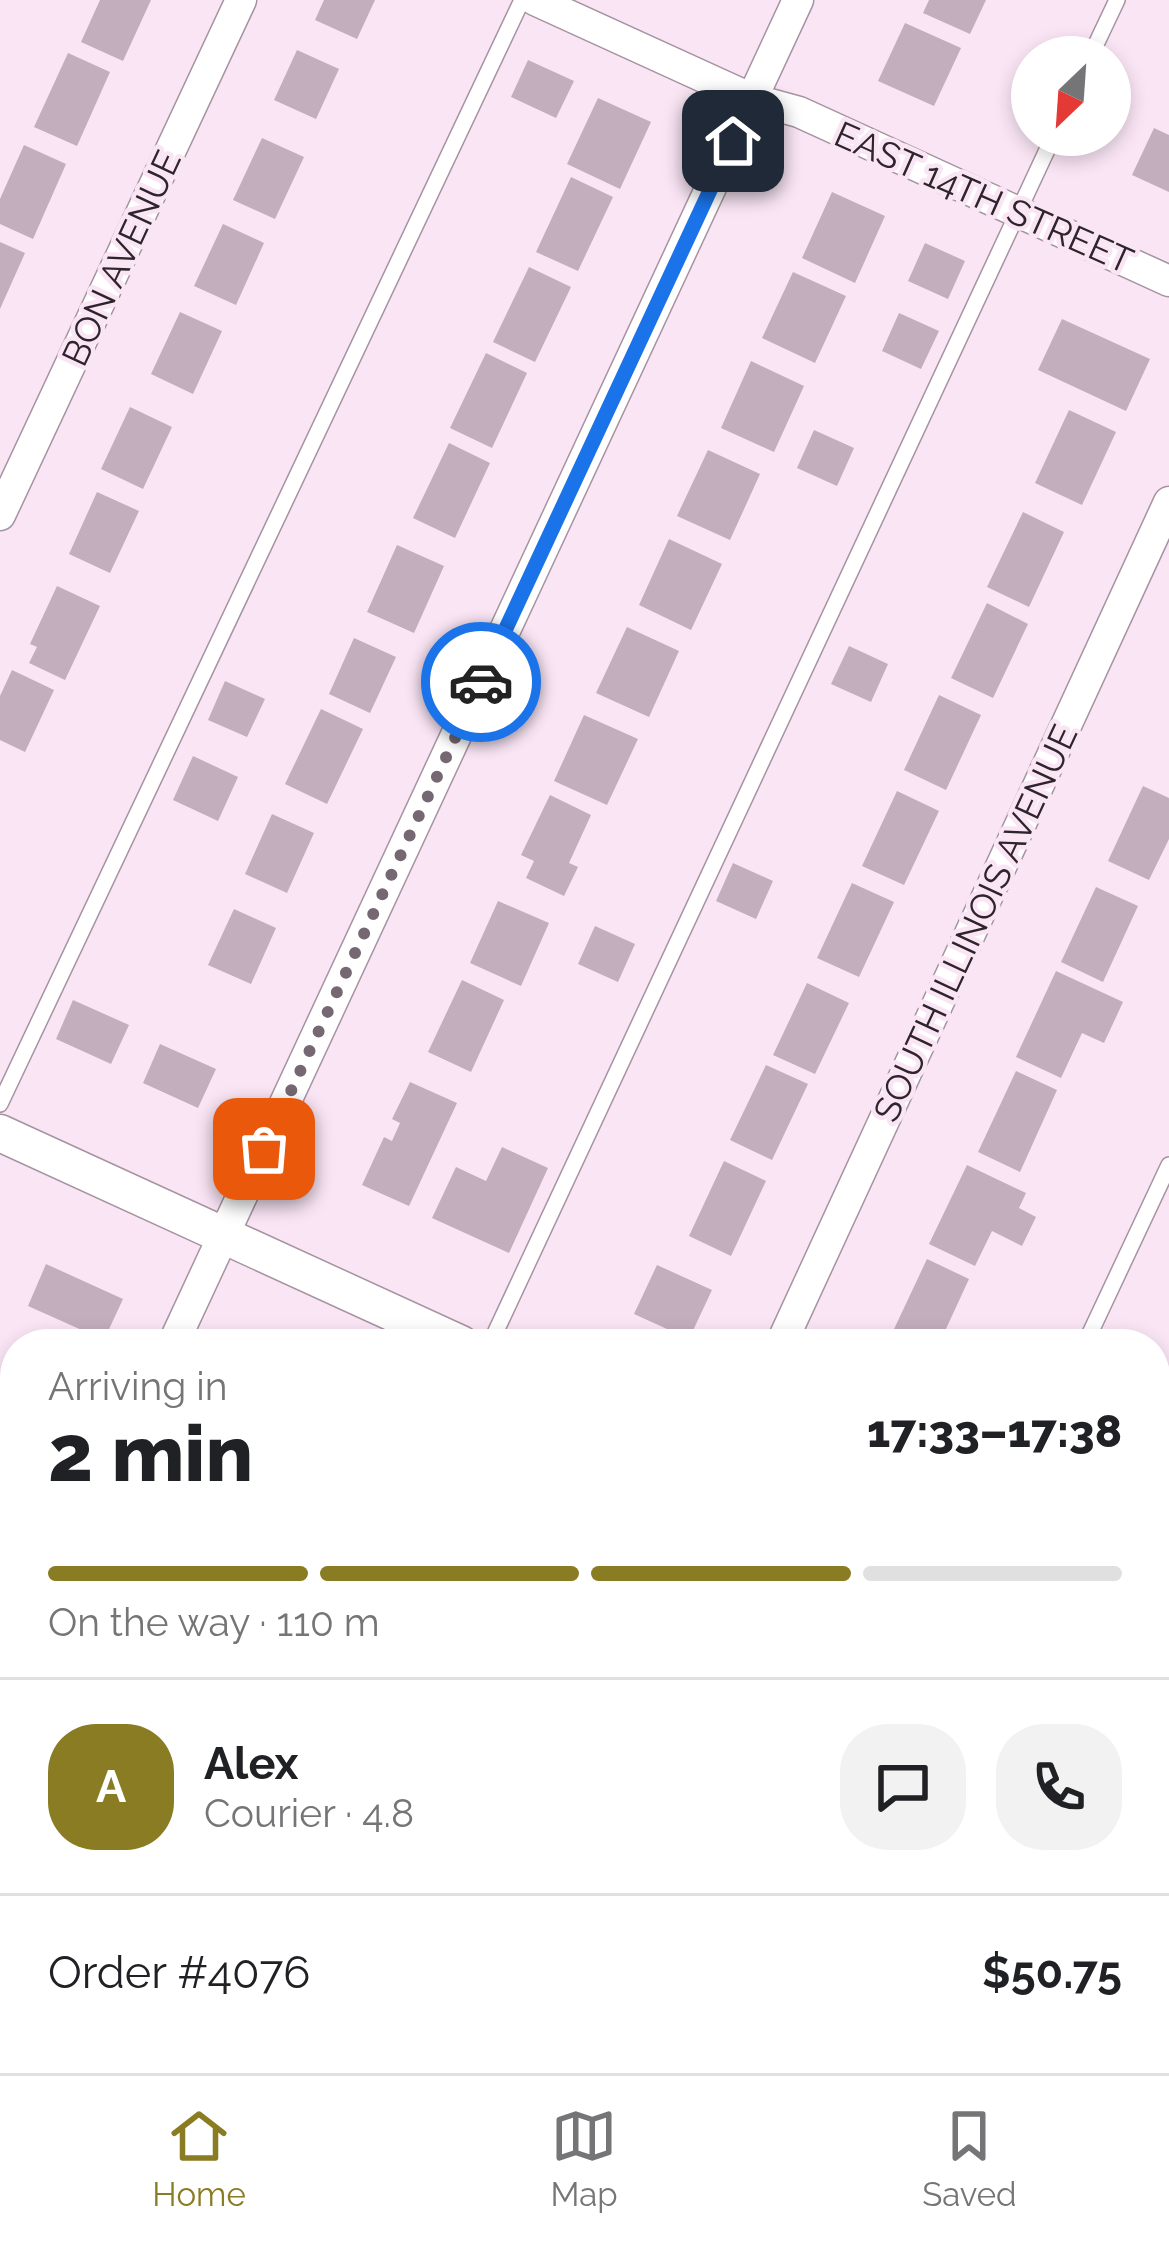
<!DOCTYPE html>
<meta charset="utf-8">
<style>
body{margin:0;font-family:Raleway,sans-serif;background:#f2f2f2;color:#202124;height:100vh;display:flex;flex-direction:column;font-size:45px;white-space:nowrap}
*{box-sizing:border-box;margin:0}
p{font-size:39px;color:#757577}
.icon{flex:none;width:66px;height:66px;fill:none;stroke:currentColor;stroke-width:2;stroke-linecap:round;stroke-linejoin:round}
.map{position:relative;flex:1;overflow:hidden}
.sheet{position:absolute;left:0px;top:1329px;width:1170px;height:744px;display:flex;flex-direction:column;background:#fff;border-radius:48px 48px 0 0;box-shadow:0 6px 18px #0003}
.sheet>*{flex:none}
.needle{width:78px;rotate:205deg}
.fabs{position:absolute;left:1011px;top:36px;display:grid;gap:24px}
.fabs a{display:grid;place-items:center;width:120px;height:120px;border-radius:50%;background:#fff;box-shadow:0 6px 18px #0003;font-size:60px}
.pin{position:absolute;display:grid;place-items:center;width:102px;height:102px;color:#fff;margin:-51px;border-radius:24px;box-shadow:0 6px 18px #0006}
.courier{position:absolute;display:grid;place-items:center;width:120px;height:120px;margin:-60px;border:9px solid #1a73e8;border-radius:50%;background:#fff;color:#222;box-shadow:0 3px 15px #0007}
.headline em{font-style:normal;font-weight:800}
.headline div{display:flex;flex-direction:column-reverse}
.headline{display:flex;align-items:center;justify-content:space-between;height:204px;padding:0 48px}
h1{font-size:78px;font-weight:800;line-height:90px}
.bar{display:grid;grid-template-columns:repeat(4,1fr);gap:18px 12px;align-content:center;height:144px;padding:0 48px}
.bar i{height:15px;border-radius:9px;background:#e0e0e0}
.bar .on{background:#897c22}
.bar p{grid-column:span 4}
.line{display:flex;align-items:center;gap:30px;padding:0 48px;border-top:3px solid #e0e0e0}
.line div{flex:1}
.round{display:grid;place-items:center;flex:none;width:126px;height:126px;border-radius:48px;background:#f2f2f2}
.tabs{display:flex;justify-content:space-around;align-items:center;height:168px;border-top:3px solid #e0e0e0;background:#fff;font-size:33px;color:#757577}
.tabs a{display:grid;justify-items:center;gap:6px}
.tabs .on{color:#897c22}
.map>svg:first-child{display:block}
.building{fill:#c2aebd}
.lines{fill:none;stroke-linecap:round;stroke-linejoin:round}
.service-casing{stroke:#a693a1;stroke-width:18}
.minor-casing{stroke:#a693a1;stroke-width:33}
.tertiary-casing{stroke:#a693a1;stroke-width:39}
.service{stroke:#fff;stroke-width:15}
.minor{stroke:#fff;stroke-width:30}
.tertiary{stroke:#fff;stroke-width:36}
.done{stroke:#756872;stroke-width:12;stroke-dasharray:0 21.6}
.route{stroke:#1a73e8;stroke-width:15}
.labels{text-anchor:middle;stroke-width:9;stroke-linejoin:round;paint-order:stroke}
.street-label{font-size:36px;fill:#2d252b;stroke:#fae5f5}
</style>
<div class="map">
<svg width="1169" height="2073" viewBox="0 0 1169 2073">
<rect width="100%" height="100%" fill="#fae5f5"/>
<g class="building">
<polygon points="100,0 151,0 123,61 81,42"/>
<polygon points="324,0 375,0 357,39 315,20"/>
<polygon points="929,0 986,0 970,34 923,13"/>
<polygon points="905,23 961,48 934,106 878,81"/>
<polygon points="297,50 339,69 316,119 274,100"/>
<polygon points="68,53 110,72 77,146 34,127"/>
<polygon points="528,60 574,81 556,118 511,97"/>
<polygon points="598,98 651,122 620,189 567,164"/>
<polygon points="1154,128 1169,135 1169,192 1132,175"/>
<polygon points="262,138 304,157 275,219 233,200"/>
<polygon points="24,145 66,164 33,239 0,224 0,199"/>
<polygon points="571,177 613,197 578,271 536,252"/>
<polygon points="832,192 885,216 855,283 802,258"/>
<polygon points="223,224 264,243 236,305 194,286"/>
<polygon points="0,242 25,253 0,309"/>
<polygon points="925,243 965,261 948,299 908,281"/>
<polygon points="529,267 571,287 535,362 493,342"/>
<polygon points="793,272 846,296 815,363 762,338"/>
<polygon points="180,312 222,331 193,394 151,374"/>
<polygon points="899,313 939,331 921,369 882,351"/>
<polygon points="1062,319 1150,359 1126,411 1038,370"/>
<polygon points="486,353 527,373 492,448 450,428"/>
<polygon points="751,361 804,386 774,452 721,428"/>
<polygon points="130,407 172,427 143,489 101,469"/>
<polygon points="1069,410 1116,432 1082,505 1035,483"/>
<polygon points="814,430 854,448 837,486 797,468"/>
<polygon points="449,443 490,463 455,538 413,518"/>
<polygon points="708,450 760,474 730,540 677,516"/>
<polygon points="97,492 139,511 110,573 69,554"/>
<polygon points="1023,512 1064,532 1029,607 987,587"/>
<polygon points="669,539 722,564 691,630 639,605"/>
<polygon points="397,545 444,566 414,633 367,612"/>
<polygon points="57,586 100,606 65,680 29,663 37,647 30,644"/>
<polygon points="987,603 1028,624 993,698 951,678"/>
<polygon points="627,627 679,651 649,717 596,693"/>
<polygon points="354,638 396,657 370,713 329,694"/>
<polygon points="849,646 888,664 871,702 831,684"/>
<polygon points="12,670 54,690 25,752 0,740 0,696"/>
<polygon points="225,681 265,699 247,737 208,720"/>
<polygon points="939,695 981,715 946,790 904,770"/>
<polygon points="321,709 363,729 327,804 285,784"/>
<polygon points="584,715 638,739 607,805 554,781"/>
<polygon points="193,756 238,777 218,821 173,800"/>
<polygon points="1143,786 1169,798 1169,839 1149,880 1108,861"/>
<polygon points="897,791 939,811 904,885 862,866"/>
<polygon points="550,795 591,815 569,863 578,867 564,896 526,878 534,861 521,855"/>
<polygon points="272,814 314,833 287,893 245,874"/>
<polygon points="733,863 773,881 756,919 716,901"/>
<polygon points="852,883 894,902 859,977 817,958"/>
<polygon points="1096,887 1138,906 1103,982 1061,962"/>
<polygon points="498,901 549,923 521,986 470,963"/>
<polygon points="234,909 276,928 251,984 208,965"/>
<polygon points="595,926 635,944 618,982 578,964"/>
<polygon points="1056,971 1123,1002 1104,1043 1082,1033 1061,1078 1016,1057"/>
<polygon points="462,980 504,1000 471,1072 428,1052"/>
<polygon points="807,983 849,1003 815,1074 773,1055"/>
<polygon points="73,1000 129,1025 111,1064 56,1039"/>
<polygon points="160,1044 216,1069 198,1108 143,1083"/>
<polygon points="766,1065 808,1084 772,1160 730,1140"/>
<polygon points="1016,1071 1057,1090 1020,1172 978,1152"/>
<polygon points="410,1082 457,1103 409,1206 362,1185 384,1137 392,1141 400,1123 392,1119"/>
<polygon points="502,1147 548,1168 509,1253 432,1218 456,1167 486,1181"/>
<polygon points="724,1161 766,1181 731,1256 689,1236"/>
<polygon points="967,1165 1026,1193 1019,1208 1036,1217 1022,1246 992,1231 975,1266 929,1244"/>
<polygon points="927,1259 969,1279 939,1344 887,1344"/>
<polygon points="46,1264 123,1299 104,1340 28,1306"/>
<polygon points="657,1265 712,1290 689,1339 634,1314"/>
<polygon points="1156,1446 1169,1451 1169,1519 1155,1513"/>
<polygon points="0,1995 15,2002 15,2056 0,2049"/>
<polygon points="1169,2000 1169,2073 1143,2073 1147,2065 1140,2062 1142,2058 1155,2058 1155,2030"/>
<polygon points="192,2058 253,2058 246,2073 189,2073 186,2072"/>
<polygon points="441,2058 459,2058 492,2073 434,2073"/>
<polygon points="617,2058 718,2058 711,2073 629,2073 613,2066"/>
</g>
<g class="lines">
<defs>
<g id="service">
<polyline points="1090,57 1117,0"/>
<polyline points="0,1104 522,0"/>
<polyline points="490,1344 1054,135"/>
<polyline points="1085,1344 1169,1165"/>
<polyline points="0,1440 15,1447"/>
<polyline points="102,2073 109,2058"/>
</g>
<g id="minor">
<polyline points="535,0 752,99 799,112 1169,281"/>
<polyline points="0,515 241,0"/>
<polyline points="173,1344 798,0"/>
<polyline points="781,1344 1169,502"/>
<polyline points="0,1715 15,1683"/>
<polyline points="1155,1824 1169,1793"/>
<polyline points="909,2058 940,2073"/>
<polyline points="342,2073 349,2058"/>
<polyline points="1039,2073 1047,2058"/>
</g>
<g id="tertiary">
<polyline points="0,1133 461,1344"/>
<polyline points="1155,1664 1169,1671"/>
</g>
</defs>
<use href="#service" class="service-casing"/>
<use href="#minor" class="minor-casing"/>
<use href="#tertiary" class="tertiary-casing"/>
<use href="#service" class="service"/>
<use href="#minor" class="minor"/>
<use href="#tertiary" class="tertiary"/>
</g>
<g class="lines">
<polyline class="done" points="264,1149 481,682"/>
<polyline class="route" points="481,682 733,141"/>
</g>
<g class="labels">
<g class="street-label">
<text transform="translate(984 197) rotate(24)" y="13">EAST 14TH STREET</text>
<text transform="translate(121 258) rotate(-65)" y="13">BON AVENUE</text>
<text transform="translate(975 923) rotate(-65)" y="13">SOUTH ILLINOIS AVENUE</text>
</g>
</g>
</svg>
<div class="fabs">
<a><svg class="needle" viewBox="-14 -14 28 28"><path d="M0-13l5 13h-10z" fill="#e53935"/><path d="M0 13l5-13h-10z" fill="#757577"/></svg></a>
</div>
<div class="pin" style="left:264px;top:1149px;background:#ea580c"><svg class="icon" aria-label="bag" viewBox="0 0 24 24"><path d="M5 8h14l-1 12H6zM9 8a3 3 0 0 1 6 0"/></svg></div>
<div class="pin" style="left:733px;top:141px;background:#1f2937"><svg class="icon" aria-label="home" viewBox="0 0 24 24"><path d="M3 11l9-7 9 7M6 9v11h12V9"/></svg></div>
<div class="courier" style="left:481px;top:682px"><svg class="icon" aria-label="car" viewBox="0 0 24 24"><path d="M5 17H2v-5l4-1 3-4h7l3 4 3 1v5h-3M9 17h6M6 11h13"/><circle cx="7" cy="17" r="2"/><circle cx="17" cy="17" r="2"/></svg></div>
<section class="sheet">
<div class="headline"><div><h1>2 min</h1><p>Arriving in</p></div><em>17:33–17:38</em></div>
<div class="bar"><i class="on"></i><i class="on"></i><i class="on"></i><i></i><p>On the way · 110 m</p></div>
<div class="line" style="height:216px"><b class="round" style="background:#897c22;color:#fff">A</b><div><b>Alex</b><p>Courier · 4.8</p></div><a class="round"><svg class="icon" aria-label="chat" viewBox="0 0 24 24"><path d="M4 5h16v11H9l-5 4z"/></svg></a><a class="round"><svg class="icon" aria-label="phone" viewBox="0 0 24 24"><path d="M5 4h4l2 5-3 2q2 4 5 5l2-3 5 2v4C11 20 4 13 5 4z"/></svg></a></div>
<div class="line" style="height:156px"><div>Order #4076</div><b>$50.75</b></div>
</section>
</div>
<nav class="tabs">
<a class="on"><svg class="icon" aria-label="home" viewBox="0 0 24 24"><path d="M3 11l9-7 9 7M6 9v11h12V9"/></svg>Home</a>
<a><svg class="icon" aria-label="map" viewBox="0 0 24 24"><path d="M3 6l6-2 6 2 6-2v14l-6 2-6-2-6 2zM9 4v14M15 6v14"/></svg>Map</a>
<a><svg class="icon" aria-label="saved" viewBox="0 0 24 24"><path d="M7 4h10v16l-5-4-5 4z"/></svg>Saved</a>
</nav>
